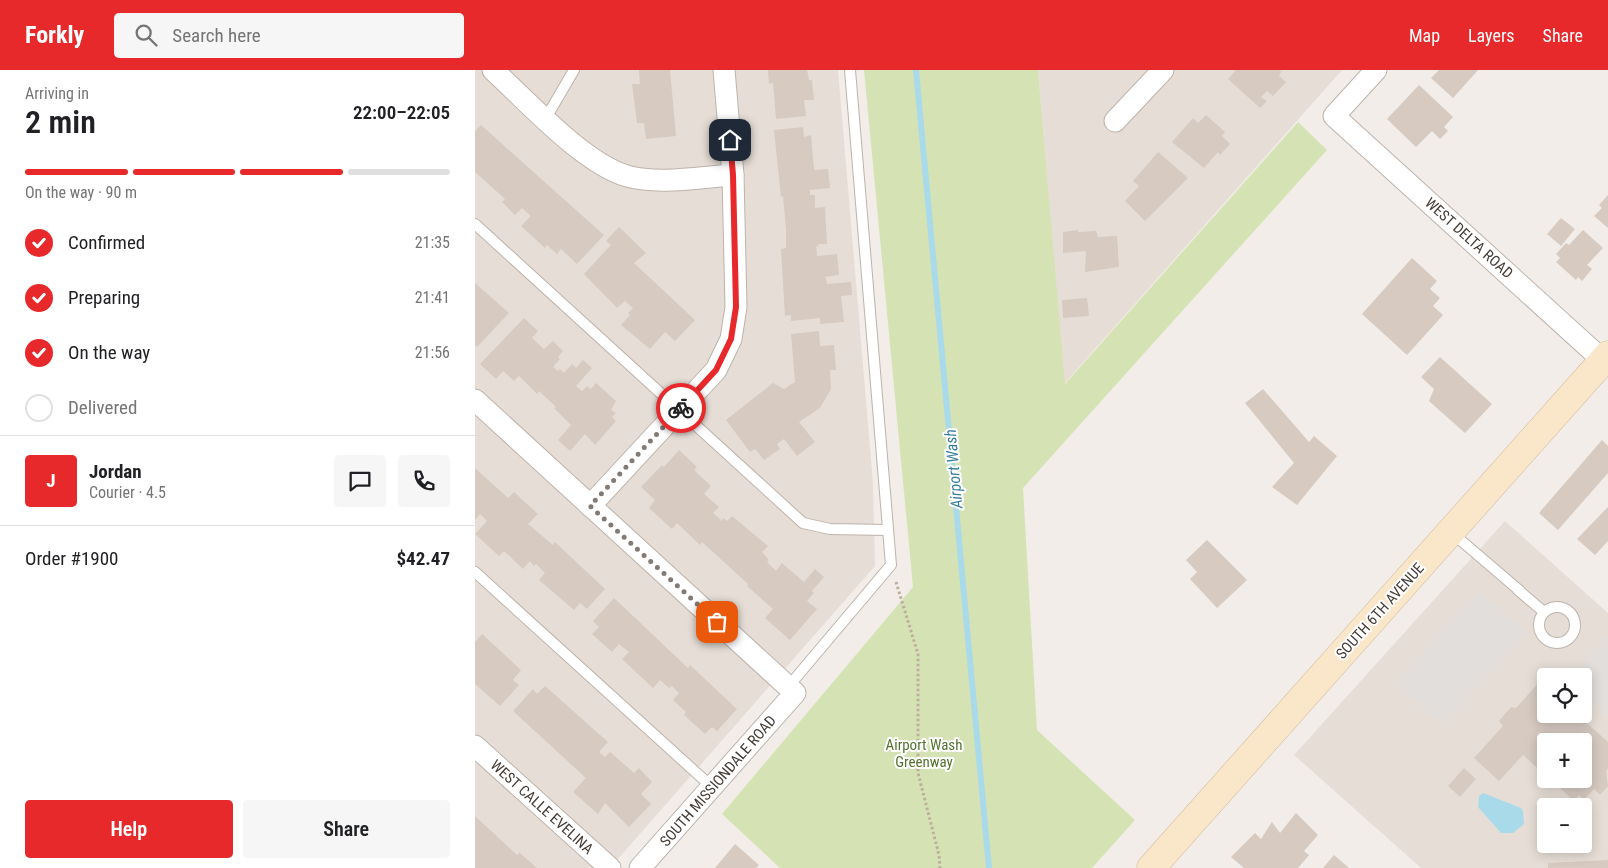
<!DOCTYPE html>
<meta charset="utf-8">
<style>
body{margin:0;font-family:"Roboto Condensed",sans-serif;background:#f6f6f6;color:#202124;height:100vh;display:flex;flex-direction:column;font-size:19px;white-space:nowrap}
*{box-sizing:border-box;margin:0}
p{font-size:16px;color:#757577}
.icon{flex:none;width:28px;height:28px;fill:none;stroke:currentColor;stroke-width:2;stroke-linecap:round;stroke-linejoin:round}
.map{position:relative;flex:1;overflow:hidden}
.drawer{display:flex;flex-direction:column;background:#fff;width:475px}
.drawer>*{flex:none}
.buttons{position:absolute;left:1062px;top:598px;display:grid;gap:10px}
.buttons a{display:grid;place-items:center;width:55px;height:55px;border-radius:5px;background:#fff;box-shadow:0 2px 12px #0003;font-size:25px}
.pin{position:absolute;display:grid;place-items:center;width:42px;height:42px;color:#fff;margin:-21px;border-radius:10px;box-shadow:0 2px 8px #0006}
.courier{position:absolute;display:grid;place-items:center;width:50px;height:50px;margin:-25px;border:4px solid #e8292b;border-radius:50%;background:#fff;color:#222;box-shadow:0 1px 6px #0007}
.headline em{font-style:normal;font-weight:600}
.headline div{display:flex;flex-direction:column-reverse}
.headline{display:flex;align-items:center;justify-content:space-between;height:85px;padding:0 25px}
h1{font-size:32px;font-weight:600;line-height:38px}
.bar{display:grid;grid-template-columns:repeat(4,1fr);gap:8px 5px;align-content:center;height:60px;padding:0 25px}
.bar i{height:6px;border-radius:4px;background:#e0e0e0}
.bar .selected{background:#e8292b}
.bar p{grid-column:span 4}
.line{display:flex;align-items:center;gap:12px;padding:0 25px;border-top:1px solid #e0e0e0}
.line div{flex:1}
.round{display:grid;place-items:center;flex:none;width:52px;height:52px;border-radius:5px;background:#f6f6f6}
ol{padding:0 25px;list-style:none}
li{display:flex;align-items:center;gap:15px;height:55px}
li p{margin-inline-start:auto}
li .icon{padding:5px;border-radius:50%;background:#e8292b;color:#fff;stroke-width:4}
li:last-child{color:#757577}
li i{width:28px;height:28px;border:2px solid #e0e0e0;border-radius:50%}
.button{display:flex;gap:10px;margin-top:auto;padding:10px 25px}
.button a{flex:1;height:58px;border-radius:5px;background:#e8292b;color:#fff;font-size:20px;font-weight:600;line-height:58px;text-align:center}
.button a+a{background:#f6f6f6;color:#202124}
header{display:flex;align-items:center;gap:30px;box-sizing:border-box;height:70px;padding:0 25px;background:#e8292b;color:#fff}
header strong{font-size:24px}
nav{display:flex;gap:28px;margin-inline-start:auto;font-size:18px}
.search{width:350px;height:45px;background:#f6f6f6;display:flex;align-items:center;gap:12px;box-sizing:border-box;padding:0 18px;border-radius:5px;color:#757577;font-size:19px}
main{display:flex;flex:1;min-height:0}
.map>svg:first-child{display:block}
.residential{fill:#e6ded6;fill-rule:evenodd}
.green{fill:#d5e3b4}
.parking{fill:#e1dedc}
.water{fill:#a9daea}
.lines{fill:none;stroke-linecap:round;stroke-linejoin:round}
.stream{stroke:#a9daea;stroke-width:6}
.building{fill:#d6cac1}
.lane-casing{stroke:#bdb3ab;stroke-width:12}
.street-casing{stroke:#bdb3ab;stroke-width:23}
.secondary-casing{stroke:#d1bb9d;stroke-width:29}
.path{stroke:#bdad9d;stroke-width:3;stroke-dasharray:2.5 2.5;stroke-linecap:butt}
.lane{stroke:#fff;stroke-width:10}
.street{stroke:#fff;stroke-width:21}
.secondary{stroke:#fae7ca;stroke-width:28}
.done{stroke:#827b75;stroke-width:5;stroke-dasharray:0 9}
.route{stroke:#e8292b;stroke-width:6}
.labels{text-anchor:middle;stroke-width:4;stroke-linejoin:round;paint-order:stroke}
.street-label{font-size:15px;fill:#453d37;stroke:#fff}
.park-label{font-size:15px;fill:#53722f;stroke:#fff}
.water-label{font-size:16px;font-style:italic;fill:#357f99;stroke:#fff}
</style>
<header>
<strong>Forkly</strong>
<div class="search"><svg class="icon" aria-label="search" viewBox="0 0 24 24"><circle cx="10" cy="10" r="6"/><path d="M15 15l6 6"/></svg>Search here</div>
<nav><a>Map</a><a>Layers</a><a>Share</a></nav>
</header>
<main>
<section class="drawer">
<div class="headline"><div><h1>2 min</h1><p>Arriving in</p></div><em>22:00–22:05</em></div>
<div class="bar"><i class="selected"></i><i class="selected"></i><i class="selected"></i><i></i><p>On the way · 90 m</p></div>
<ol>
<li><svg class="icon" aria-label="check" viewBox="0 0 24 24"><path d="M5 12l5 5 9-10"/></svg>Confirmed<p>21:35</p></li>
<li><svg class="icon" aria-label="check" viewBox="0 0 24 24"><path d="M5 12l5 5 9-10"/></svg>Preparing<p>21:41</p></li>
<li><svg class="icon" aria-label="check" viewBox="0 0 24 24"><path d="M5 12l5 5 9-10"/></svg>On the way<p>21:56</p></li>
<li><i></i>Delivered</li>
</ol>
<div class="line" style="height:90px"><b class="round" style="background:#e8292b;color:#fff">J</b><div><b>Jordan</b><p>Courier · 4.5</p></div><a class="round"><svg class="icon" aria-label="chat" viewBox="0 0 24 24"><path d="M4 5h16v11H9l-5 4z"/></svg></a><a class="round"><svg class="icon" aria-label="phone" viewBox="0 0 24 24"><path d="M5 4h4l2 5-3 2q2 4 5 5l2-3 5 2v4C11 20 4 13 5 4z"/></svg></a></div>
<div class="line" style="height:65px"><div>Order #1900</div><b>$42.47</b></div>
<div class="button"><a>Help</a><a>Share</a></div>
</section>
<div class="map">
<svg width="1133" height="798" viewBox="0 0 1133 798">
<rect width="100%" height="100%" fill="#f2ede8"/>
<g class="residential">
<polygon points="0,0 363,0 398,413 400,496 135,798 0,798"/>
<polygon points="563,0 867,0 589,314"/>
<path d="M1030 451 1133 543V798H946L819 685ZM1071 606H1109V644H1071ZM1071 671H1109V709H1071ZM1071 736H1109V774H1071Z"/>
</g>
<polygon class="green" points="389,0 563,0 590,314 823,52 852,80 548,418 562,660 660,750 617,798 305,798 247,744 438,517"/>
<g class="parking">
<polygon points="1004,521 1052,563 967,654 921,613"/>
<polygon points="1133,567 1133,645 1109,622 1109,606 1097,606"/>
</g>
<polygon class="water" points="1008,723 1046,738 1048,741 1049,754 1038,763 1026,763 1003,737 1004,726"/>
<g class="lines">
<polyline class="stream" points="441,0 514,798"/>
</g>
<g class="building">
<polygon points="164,0 195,0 201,66 171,69 169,53 162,53 157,14 165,14"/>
<polygon points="293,0 332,0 334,10 337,10 339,30 329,30 331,46 301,49 298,13 294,14"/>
<polygon points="761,0 805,0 806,2 804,6 811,12 798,26 792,21 786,27 792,31 785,38 753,9"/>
<polygon points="964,0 1003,0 978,28 956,8"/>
<polygon points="944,15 978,47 969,57 973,61 965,69 957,61 941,77 912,49"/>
<polygon points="731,45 750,62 747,66 755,74 745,85 743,82 729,98 697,72 718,48 723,53"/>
<polygon points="6,55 129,165 102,194 86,179 82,184 72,175 70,178 46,156 56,146 47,138 40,145 27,132 30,129 0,102 0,61"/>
<polygon points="328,57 329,67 336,65 339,100 353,99 355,118 335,120 335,125 340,125 340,138 350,137 352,174 343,174 344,178 341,175 342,186 362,184 364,205 349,207 351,208 352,214 376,212 377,225 366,226 369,252 345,254 345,248 316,251 316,245 310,246 306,179 311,178 311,159 308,126 306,127 299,60"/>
<polygon points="683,82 713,108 670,151 650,131 664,116 658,111"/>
<polygon points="1133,125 1133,158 1119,146 1127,138 1124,135"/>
<polygon points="1086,148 1100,159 1086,176 1072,164"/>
<polygon points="144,157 171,183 159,193 220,250 200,271 190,262 175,279 146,255 155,245 153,243 158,238 150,231 142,238 109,204 136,175 131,171"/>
<polygon points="603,160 603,162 621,161 623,167 642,166 644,197 610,202 611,181 588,183 588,162"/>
<polygon points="1108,160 1128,178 1112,195 1117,199 1107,211 1103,207 1101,210 1081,192 1085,188 1081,184 1091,173 1094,175"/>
<polygon points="937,188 962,211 955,219 965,228 958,236 968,245 932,285 887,244"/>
<polygon points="0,213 34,243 2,277 0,275"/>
<polygon points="612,228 614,246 588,248 587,230"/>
<polygon points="49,248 63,261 57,268 69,279 78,271 88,281 83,287 85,289 78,297 83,301 85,299 89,303 97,294 101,298 108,290 117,298 101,316 107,321 112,316 116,319 121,313 141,331 136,340 141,343 137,347 141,351 120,375 110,364 95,381 83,370 96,355 79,338 81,337 64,321 62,324 44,306 39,311 28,301 21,309 5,294"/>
<polygon points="344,261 345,276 359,275 361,300 355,300 356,319 345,338 324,352 340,372 322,386 309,369 302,374 305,379 289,390 280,379 275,382 251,350 298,313 309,319 320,312 316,264"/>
<polygon points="965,287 1017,334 990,363 954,331 959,319 946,307"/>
<polygon points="788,319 834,372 839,366 862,386 822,435 797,417 819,393 770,333"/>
<polygon points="1127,370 1133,376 1133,403 1083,460 1064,443"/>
<polygon points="204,380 222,397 219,400 236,416 229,424 244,437 238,443 247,451 248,448 252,451 257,446 293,476 287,482 294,490 292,492 301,501 307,493 329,512 340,499 349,507 337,521 339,523 332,531 342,539 315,570 290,548 298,539 272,516 273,514 227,472 225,475 202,453 197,459 174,438 180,430 166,417 187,395 189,397"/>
<polygon points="0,398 33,428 39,422 63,444 53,454 78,475 80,472 130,519 112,539 105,533 99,540 64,510 70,503 61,494 59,496 55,491 48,499 29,481 24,486 0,464 12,451 5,444 0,450"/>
<polygon points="1133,437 1133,471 1120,485 1102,469"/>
<polygon points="732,470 772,510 742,538 715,509 722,502 711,490"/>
<polygon points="139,528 213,598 215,595 262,639 242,661 237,657 230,664 209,645 211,642 198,630 204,623 197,616 194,618 185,610 178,618 147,589 154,582 144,574 137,582 117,564 124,557 118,551"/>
<polygon points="7,564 46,600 38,610 44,615 25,636 0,614 0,572"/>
<polygon points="1068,608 1071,611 1071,644 1102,644 1133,672 1133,698 1131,701 1133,716 1125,725 1119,719 1109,729 1104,725 1099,731 1075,709 1109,709 1109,671 1071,671 1071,706 1048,685 1024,711 999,688 1028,656 1024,651 1036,637 1041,638"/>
<polygon points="70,616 133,672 124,682 130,687 135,682 159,703 164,698 177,712 166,724 176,734 154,757 130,733 123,744 98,722 111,708 38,641 58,619 62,624"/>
<polygon points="989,698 1001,709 985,727 973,716"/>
<polygon points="821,743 843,765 829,781 834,785 823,798 769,798 756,787 780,763 786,769 797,752 805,763"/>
<polygon points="0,746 42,785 45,783 62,798 0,798"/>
<polygon points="260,774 284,795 281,798 240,798"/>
<polygon points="859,785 874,798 848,798"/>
<polygon points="1133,790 1133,798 1073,798 1073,793"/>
</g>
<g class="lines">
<defs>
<g id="lane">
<polyline points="71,48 99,0"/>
<polyline points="0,154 328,453 355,459 412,460"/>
<polyline points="976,462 1045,521"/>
<polyline points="0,502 237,717"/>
<polyline points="1043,520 1069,542"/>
<circle cx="1082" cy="555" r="18"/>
<polyline points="313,617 416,495 375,0"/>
</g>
<g id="street">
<path d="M18 0C53 32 108 93 152 106 184 115 225 107 258 105"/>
<polyline points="901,0 859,46 1133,295"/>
<polyline points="640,51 688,0"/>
<polyline points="0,330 320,623 165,798"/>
<polyline points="115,436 241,300 256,269 261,237 258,105 249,0"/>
<polyline points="0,676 135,798"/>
</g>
<polyline id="secondary" points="676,798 1133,285"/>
</defs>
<use href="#lane" class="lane-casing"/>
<use href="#street" class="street-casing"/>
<use href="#secondary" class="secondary-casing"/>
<polyline class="path" points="421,512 443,584 443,703 464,785 465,798"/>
<use href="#lane" class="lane"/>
<use href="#street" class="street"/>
<use href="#secondary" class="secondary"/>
</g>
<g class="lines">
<polyline class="done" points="206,338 115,436 242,552"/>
<polyline class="route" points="206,338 241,300 256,269 261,237 258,105 255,70"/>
</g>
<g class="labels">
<g class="street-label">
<text transform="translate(994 168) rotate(42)" y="5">WEST DELTA ROAD</text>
<text transform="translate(905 541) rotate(-48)" y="5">SOUTH 6TH AVENUE</text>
<text transform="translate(243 711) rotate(-49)" y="5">SOUTH MISSIONDALE ROAD</text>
<text transform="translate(67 737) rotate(42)" y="5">WEST CALLE EVELINA</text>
</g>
<g class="park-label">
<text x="449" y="680">Airport Wash<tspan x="449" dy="17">Greenway</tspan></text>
</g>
<g class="water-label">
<text transform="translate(478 399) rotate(-95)" y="6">Airport Wash</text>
</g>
</g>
</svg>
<div class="buttons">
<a><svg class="icon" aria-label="locate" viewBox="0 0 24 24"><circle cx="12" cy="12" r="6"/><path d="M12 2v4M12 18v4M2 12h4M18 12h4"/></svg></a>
<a>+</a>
<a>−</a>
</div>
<div class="pin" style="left:242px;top:552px;background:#ea580c"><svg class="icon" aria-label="bag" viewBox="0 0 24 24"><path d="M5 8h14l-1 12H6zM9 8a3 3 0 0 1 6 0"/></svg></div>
<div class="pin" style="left:255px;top:70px;background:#1f2937"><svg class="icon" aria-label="home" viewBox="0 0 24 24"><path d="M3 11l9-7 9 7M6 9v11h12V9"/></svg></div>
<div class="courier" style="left:206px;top:338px"><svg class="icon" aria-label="bike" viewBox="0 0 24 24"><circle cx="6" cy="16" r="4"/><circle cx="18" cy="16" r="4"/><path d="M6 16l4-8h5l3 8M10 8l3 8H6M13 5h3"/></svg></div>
</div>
</main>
